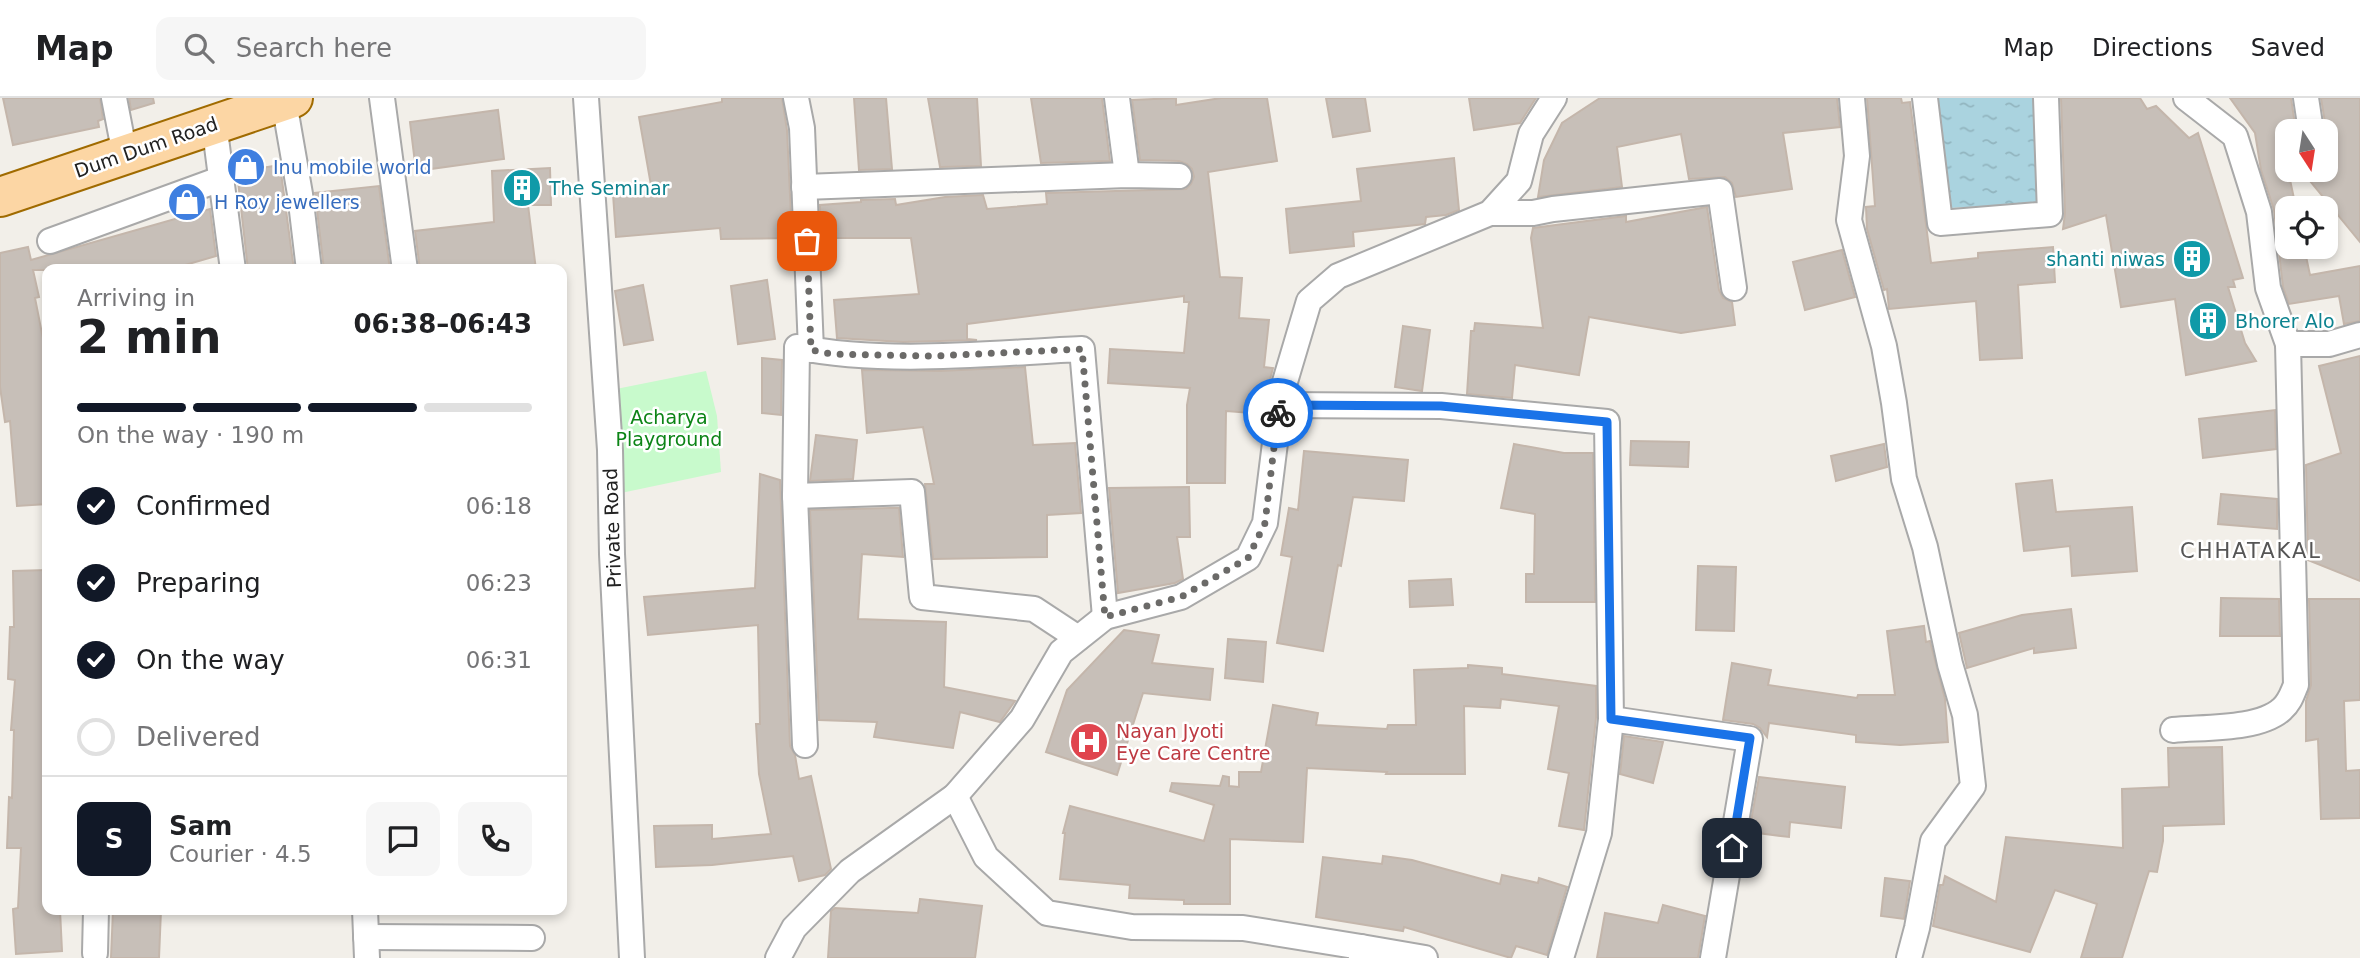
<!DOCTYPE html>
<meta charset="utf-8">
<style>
body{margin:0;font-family:"DejaVu Sans",sans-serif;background:#f6f6f6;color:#202124;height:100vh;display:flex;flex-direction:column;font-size:26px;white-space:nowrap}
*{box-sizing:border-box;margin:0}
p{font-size:23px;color:#757577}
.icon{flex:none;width:38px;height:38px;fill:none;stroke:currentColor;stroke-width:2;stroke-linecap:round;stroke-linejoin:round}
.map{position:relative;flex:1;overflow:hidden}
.panel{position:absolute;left:42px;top:166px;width:525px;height:651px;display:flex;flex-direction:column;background:#fff;border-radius:14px;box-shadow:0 4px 10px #0003}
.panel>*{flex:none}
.needle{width:46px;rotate:168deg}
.fabs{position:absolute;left:2275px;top:21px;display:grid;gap:14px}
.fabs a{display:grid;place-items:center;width:63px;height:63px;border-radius:14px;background:#fff;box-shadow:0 4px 10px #0003;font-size:35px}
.pin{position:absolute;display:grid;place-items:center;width:60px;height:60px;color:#fff;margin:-30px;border-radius:14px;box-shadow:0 4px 10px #0006}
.courier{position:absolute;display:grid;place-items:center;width:70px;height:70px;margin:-35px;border:5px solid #1a73e8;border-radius:50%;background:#fff;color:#222;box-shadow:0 2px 9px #0007}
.overview em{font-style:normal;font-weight:700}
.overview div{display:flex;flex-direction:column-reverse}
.overview{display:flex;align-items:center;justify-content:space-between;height:119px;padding:0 35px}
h1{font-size:46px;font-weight:700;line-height:52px}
.bar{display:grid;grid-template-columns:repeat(4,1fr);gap:10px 7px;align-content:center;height:84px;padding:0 35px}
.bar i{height:9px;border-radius:5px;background:#e0e0e0}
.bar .on{background:#111827}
.bar p{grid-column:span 4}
.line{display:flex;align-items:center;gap:18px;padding:0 35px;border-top:2px solid #e0e0e0}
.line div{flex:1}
.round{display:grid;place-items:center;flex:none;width:74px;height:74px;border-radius:14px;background:#f6f6f6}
ol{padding:0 35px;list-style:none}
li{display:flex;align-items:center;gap:21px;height:77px}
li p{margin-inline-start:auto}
li .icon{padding:7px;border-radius:50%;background:#111827;color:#fff;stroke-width:4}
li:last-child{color:#757577}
li i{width:38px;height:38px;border:4px solid #e0e0e0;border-radius:50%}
header{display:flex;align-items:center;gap:42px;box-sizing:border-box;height:98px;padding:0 35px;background:#fff;border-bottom:2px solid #e0e0e0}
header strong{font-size:33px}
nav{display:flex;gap:38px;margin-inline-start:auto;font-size:24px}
.search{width:490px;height:63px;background:#f6f6f6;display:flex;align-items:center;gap:18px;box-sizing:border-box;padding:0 24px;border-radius:14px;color:#757577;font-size:26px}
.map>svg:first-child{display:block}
.park{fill:#c8facc}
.water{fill:url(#water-ripples)}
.building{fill:#c7bfb8;stroke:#c4b6ab;stroke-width:2}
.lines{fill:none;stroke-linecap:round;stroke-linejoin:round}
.minor-casing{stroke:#a9a9a9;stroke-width:28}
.primary-casing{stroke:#a06b00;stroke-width:42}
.minor{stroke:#fff;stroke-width:24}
.primary{stroke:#fcd6a4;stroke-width:38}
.done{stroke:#6b6a68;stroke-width:7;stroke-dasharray:0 12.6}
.route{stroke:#1a73e8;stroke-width:9}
.labels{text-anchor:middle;stroke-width:5;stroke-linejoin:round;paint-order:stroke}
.street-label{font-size:19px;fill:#222;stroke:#fff}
.shop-label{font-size:19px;fill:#366cbe;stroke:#fff;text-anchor:start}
.culture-label{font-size:19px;fill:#0d838f;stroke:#fff;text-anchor:start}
.park-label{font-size:19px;fill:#0c8416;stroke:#fff}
.health-label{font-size:19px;fill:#be3a42;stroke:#fff;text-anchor:start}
.neighbourhood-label{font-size:21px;letter-spacing:2px;fill:#555;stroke:#fff}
</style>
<header>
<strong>Map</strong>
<div class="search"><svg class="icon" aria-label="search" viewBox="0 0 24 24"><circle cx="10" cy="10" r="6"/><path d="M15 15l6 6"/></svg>Search here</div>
<nav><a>Map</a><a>Directions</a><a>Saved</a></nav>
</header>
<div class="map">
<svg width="2360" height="860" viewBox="0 0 2360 860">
<defs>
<pattern id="water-ripples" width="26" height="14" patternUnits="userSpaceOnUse" patternTransform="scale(1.75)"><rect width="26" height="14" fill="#aad3df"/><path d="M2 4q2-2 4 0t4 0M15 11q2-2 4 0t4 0" fill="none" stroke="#92b5bf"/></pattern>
</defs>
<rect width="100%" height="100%" fill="#f2efe9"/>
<polygon class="park" points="706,273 717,318 721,374 621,395 616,291"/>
<polygon class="water" points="1936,0 2036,0 2038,105 1950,110"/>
<g class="building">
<polygon points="3,0 100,0 103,21 98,23 99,29 13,47"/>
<polygon points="129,0 153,0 154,5 131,12"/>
<polygon points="722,0 782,0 787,32 792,140 721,141 720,130 616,139 613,96 652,93 639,19 722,4"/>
<polygon points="854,0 886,0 892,71 859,72"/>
<polygon points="928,0 977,0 981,68 940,69"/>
<polygon points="1031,0 1102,0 1110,63 1041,65"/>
<polygon points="1176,0 1176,7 1221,0 1267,0 1277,63 1208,74 1220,179 1242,180 1239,220 1269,222 1264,269 1273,270 1267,293 1264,316 1226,313 1225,385 1187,385 1187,307 1190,290 1108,285 1110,251 1184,255 1189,204 1184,204 1184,198 967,226 967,241 977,242 903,244 837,240 834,202 919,196 911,140 821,140 820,107 861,104 861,102 895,101 896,107 945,99 983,97 987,111 1047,106 1046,95 1186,91 1191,86 1194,79 1192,71 1187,66 1179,63 1140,62 1132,2"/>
<polygon points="1326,0 1365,0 1370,33 1333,39"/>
<polygon points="1469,0 1536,0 1520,25 1474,32"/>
<polygon points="1600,0 1837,0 1840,29 1783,35 1792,91 1736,99 1732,85 1725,79 1689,81 1681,36 1617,49 1622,89 1538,99 1544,62 1562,25"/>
<polygon points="1867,0 1901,0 1902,5 1910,4 1931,165 1978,160 1978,155 2053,149 2055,184 2018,187 2022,260 1980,262 1976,203 1889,211 1887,191 1884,192 1867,131 1866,109 1875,108"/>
<polygon points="2061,0 2140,0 2147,11 2156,8 2189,40 2198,35 2243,180 2233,182 2235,189 2228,189 2245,245 2256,263 2186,277 2175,201 2121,209 2106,117 2063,131 2065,115"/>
<polygon points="2230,0 2291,0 2296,33 2287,33 2287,55 2283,49 2296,110 2287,110 2287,149 2304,149 2310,177 2360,168 2360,223 2344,226 2339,198 2289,206 2283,189 2274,112 2261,72 2255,35"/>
<polygon points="2321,0 2360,0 2360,144 2301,72 2326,72 2326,31"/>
<polygon points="498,12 504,61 416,73 410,24"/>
<polygon points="1454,60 1459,112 1446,117 1426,119 1425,126 1353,134 1354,148 1290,155 1286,111 1361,103 1357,71"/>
<polygon points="280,67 294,172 248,172 237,74"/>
<polygon points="550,70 551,107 528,107 536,172 420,172 415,133 494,124 492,73"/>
<polygon points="379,88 390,172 324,172 315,95"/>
<polygon points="1707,109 1719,192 1723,200 1732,204 1735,227 1681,235 1589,219 1579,277 1515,267 1512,300 1467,296 1471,233 1474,233 1475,225 1543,230 1531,140 1533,130 1626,118 1626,124"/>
<polygon points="210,111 216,158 168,172 33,172 39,199 35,200 47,261 47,406 17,408 10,323 5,324 0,289 0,155 28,149 31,162"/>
<polygon points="1842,152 1855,199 1805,212 1793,164"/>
<polygon points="767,182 775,241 738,246 731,188"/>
<polygon points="643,187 653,242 624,247 615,193"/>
<polygon points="1403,228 1430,232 1422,293 1395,289"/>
<polygon points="2360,258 2360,483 2308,462 2306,367 2341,355 2319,268"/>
<polygon points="762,260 782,262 781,317 762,315"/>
<polygon points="1025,269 1033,347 1075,345 1081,415 1047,417 1047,459 933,461 925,386 934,386 923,329 867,335 862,272 940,273"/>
<polygon points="2275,312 2276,351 2203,360 2199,321"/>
<polygon points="816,337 857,342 853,381 810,383"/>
<polygon points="1631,343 1689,344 1688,369 1630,367"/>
<polygon points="1514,346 1564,355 1593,355 1595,504 1526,504 1526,476 1534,476 1535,416 1501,410"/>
<polygon points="1884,346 1887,369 1836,383 1831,358"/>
<polygon points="1304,353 1408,362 1404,403 1353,399 1341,468 1338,467 1323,553 1277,545 1292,459 1281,457 1289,410 1298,412"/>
<polygon points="760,376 780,382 790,648 795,657 799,681 811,678 831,771 825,777 799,783 793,758 712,767 656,769 654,728 712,727 712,741 771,736 759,676 756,626 760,626 758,527 648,537 644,499 755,490"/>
<polygon points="2052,382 2056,414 2132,409 2137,473 2072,478 2070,448 2024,453 2016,386"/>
<polygon points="1189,389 1190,439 1177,439 1183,481 1175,485 1118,495 1109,390"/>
<polygon points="2221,396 2277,401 2277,431 2218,426"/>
<polygon points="890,410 899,410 903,459 862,456 858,521 946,524 944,589 1015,603 1000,624 960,614 953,650 874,639 877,624 819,622 810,412"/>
<polygon points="1698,468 1736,469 1734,533 1696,532"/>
<polygon points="47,472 47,812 60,812 62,853 16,856 13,811 18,810 21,750 7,750 9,699 12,700 14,632 11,632 15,582 8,581 10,529 14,529 13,473"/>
<polygon points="1451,481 1453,507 1410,509 1409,483"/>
<polygon points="2221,500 2279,501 2280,538 2220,538"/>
<polygon points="2309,501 2360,501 2360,602 2344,603 2346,673 2360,672 2360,720 2321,721 2318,641 2306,643 2306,603 2311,587"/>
<polygon points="2071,511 2076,550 2034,555 2034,550 1967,570 1959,535 2022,517"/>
<polygon points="1924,528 1926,544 1930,543 1945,601 1948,644 1900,647 1856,644 1856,637 1769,625 1767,639 1760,630 1753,626 1723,622 1732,565 1771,572 1768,587 1857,600 1858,597 1895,597 1887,533"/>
<polygon points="1124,532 1159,537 1152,565 1213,571 1210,602 1143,595 1117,677 1046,654 1067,592"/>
<polygon points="1228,541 1266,544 1263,584 1225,580"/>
<polygon points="1468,567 1502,570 1502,576 1596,588 1596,620 1584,732 1559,728 1569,675 1548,671 1559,608 1501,601 1500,610 1464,608 1465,676 1386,676 1387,674 1307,670 1303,744 1230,741 1230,806 1184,806 1184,802 1129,800 1130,787 1060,781 1065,735 1063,735 1070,708 1204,743 1214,707 1170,693 1172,685 1220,688 1223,678 1229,679 1229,688 1239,689 1239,674 1261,674 1273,607 1318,615 1316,627 1387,631 1388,627 1416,627 1414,572 1468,570"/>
<polygon points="1624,638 1663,644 1653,685 1620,676"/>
<polygon points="2222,649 2224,726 2163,728 2163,743 2157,774 2149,773 2122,860 2081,860 2097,806 2055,792 2030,854 1933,828 1940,787 1943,787 1945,778 1996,804 2006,739 2123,750 2122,691 2169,689 2168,650"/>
<polygon points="1759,679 1845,689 1841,730 1790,724 1789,739 1749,734"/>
<polygon points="1383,758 1412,762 1500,786 1502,777 1538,785 1539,780 1567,789 1547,857 1516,848 1511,860 1404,829 1403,833 1316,819 1323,759 1382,766"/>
<polygon points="1885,780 1910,783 1904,821 1881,818"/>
<polygon points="920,801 982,808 975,860 828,860 831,813 835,810 918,815"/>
<polygon points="1663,807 1705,818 1698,860 1597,860 1605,815 1658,825"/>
<polygon points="113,812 161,812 159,860 111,860"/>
</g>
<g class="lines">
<defs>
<g id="minor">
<polyline points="114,0 125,57"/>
<polyline points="382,0 405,172"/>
<polyline points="586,0 610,352 612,456 632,860"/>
<polyline points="796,0 802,30 811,252"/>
<polyline points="1117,0 1127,77"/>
<polyline points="1852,0 1857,58 1849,122 1884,248 1894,305 1904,381 1925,449 1950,566 1965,617 1973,688 1933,743 1917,830 1909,860"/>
<polyline points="1925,0 1940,125 2050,116 2046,0"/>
<polyline points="2186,0 2235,38 2259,114 2268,190 2288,246 2329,246 2360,237"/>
<polyline points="2306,0 2311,33"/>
<polyline points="284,4 300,96 309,172"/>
<polyline points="214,25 233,172"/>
<polyline points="804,89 1127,77 1179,78"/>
<polyline points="1490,115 1533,115 1553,111 1720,93 1734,190"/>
<polyline points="50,143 223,80"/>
<polyline points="1279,307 1441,308 1607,324 1611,621 1750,641 1713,860"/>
<polyline points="795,398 912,394 922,499 1034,511 1078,540"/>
<path d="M2173 632C2203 629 2260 632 2282 611 2290 604 2292 596 2296 587L2288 246"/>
<path d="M805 647 795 398 797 249C885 267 993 255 1082 251L1105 519"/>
<polyline points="955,698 986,759 1047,815 1132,829 1243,830 1361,849"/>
<polyline points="365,812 367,860"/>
<polyline points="366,839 532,840"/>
<polyline points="95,855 96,812"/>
<polyline points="778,860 794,830 850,773 955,698 1022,621 1061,554 1105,519 1181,499 1248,460 1265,425 1281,297 1309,203 1338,178 1490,115 1519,83 1531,36 1554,0"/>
<polyline points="1361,860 1361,849 1425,860"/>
<polyline points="1561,860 1599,735 1611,621"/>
</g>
<polyline id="primary" points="0,99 293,0"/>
</defs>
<use href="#minor" class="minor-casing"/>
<use href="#primary" class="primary-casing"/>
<use href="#minor" class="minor"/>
<use href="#primary" class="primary"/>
</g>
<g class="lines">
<polyline class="done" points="807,143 811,252 831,256 934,258 1082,251 1105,519 1181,499 1248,460 1265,425 1278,315"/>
<polyline class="route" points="1278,315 1279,307 1441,308 1607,324 1611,621 1750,640 1732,750"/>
</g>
<defs>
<symbol id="shop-disc" viewBox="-11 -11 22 22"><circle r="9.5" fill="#3f7fe0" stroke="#fff"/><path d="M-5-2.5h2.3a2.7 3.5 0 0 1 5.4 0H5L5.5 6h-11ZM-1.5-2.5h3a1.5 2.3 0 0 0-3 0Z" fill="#fff"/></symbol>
<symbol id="building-disc" viewBox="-11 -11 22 22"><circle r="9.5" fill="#0f9aa8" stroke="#fff"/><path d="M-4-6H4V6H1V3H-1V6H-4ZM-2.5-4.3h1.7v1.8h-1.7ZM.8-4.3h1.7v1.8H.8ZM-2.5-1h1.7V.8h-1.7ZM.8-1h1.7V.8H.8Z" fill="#fff"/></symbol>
<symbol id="hospital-disc" viewBox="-11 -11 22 22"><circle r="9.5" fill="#e0444e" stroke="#fff"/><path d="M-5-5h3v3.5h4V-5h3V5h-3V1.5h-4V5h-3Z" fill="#fff"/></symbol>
</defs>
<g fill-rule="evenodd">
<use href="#shop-disc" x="224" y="47" width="44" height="44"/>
<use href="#building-disc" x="500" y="68" width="44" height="44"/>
<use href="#shop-disc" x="165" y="82" width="44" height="44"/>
<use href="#building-disc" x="2170" y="139" width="44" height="44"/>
<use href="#building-disc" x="2186" y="201" width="44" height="44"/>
<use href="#hospital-disc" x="1067" y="622" width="44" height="44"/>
</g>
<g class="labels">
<g class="street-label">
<text transform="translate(146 49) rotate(-19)" y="7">Dum Dum Road</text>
<text transform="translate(612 430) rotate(-92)" y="7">Private Road</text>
</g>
<g class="shop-label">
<text x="273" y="76">Inu mobile world</text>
<text x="214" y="111">H Roy jewellers</text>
</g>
<g class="culture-label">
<text x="549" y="97">The Seminar</text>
<text x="2165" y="168" text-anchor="end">shanti niwas</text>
<text x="2235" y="230">Bhorer Alo</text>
</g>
<g class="park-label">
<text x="669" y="326">Acharya<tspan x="669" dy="22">Playground</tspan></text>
</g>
<g class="health-label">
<text x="1116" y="640">Nayan Jyoti<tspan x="1116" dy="22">Eye Care Centre</tspan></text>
</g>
<g class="neighbourhood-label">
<text x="2251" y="460">CHHATAKAL</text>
</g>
</g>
</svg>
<div class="fabs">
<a><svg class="needle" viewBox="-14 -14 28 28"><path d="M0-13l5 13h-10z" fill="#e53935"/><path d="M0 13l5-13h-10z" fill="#757577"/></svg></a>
<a><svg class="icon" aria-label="locate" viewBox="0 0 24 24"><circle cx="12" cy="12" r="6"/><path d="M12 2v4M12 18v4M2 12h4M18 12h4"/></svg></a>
</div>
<div class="pin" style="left:807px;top:143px;background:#ea580c"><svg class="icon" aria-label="bag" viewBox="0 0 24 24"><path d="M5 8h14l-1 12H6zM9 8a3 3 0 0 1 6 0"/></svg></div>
<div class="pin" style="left:1732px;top:750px;background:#1f2937"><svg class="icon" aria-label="home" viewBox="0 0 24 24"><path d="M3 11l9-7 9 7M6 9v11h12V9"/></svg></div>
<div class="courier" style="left:1278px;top:315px"><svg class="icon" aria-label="bike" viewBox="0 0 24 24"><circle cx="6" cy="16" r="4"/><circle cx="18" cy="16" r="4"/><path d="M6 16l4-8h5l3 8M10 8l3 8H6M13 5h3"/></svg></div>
<section class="panel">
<div class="overview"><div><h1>2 min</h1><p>Arriving in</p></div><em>06:38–06:43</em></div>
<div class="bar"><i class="on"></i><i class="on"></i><i class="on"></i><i></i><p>On the way · 190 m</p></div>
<ol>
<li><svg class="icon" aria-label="check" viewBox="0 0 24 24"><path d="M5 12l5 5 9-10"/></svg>Confirmed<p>06:18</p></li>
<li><svg class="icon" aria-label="check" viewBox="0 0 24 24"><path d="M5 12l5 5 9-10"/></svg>Preparing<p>06:23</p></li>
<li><svg class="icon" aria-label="check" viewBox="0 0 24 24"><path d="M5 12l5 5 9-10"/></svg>On the way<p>06:31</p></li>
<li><i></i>Delivered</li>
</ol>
<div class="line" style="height:126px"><b class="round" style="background:#111827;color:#fff">S</b><div><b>Sam</b><p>Courier · 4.5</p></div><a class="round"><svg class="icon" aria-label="chat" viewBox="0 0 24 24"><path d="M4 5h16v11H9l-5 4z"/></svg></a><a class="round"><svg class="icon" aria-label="phone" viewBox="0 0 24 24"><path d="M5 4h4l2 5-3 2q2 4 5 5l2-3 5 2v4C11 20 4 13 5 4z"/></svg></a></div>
</section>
</div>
